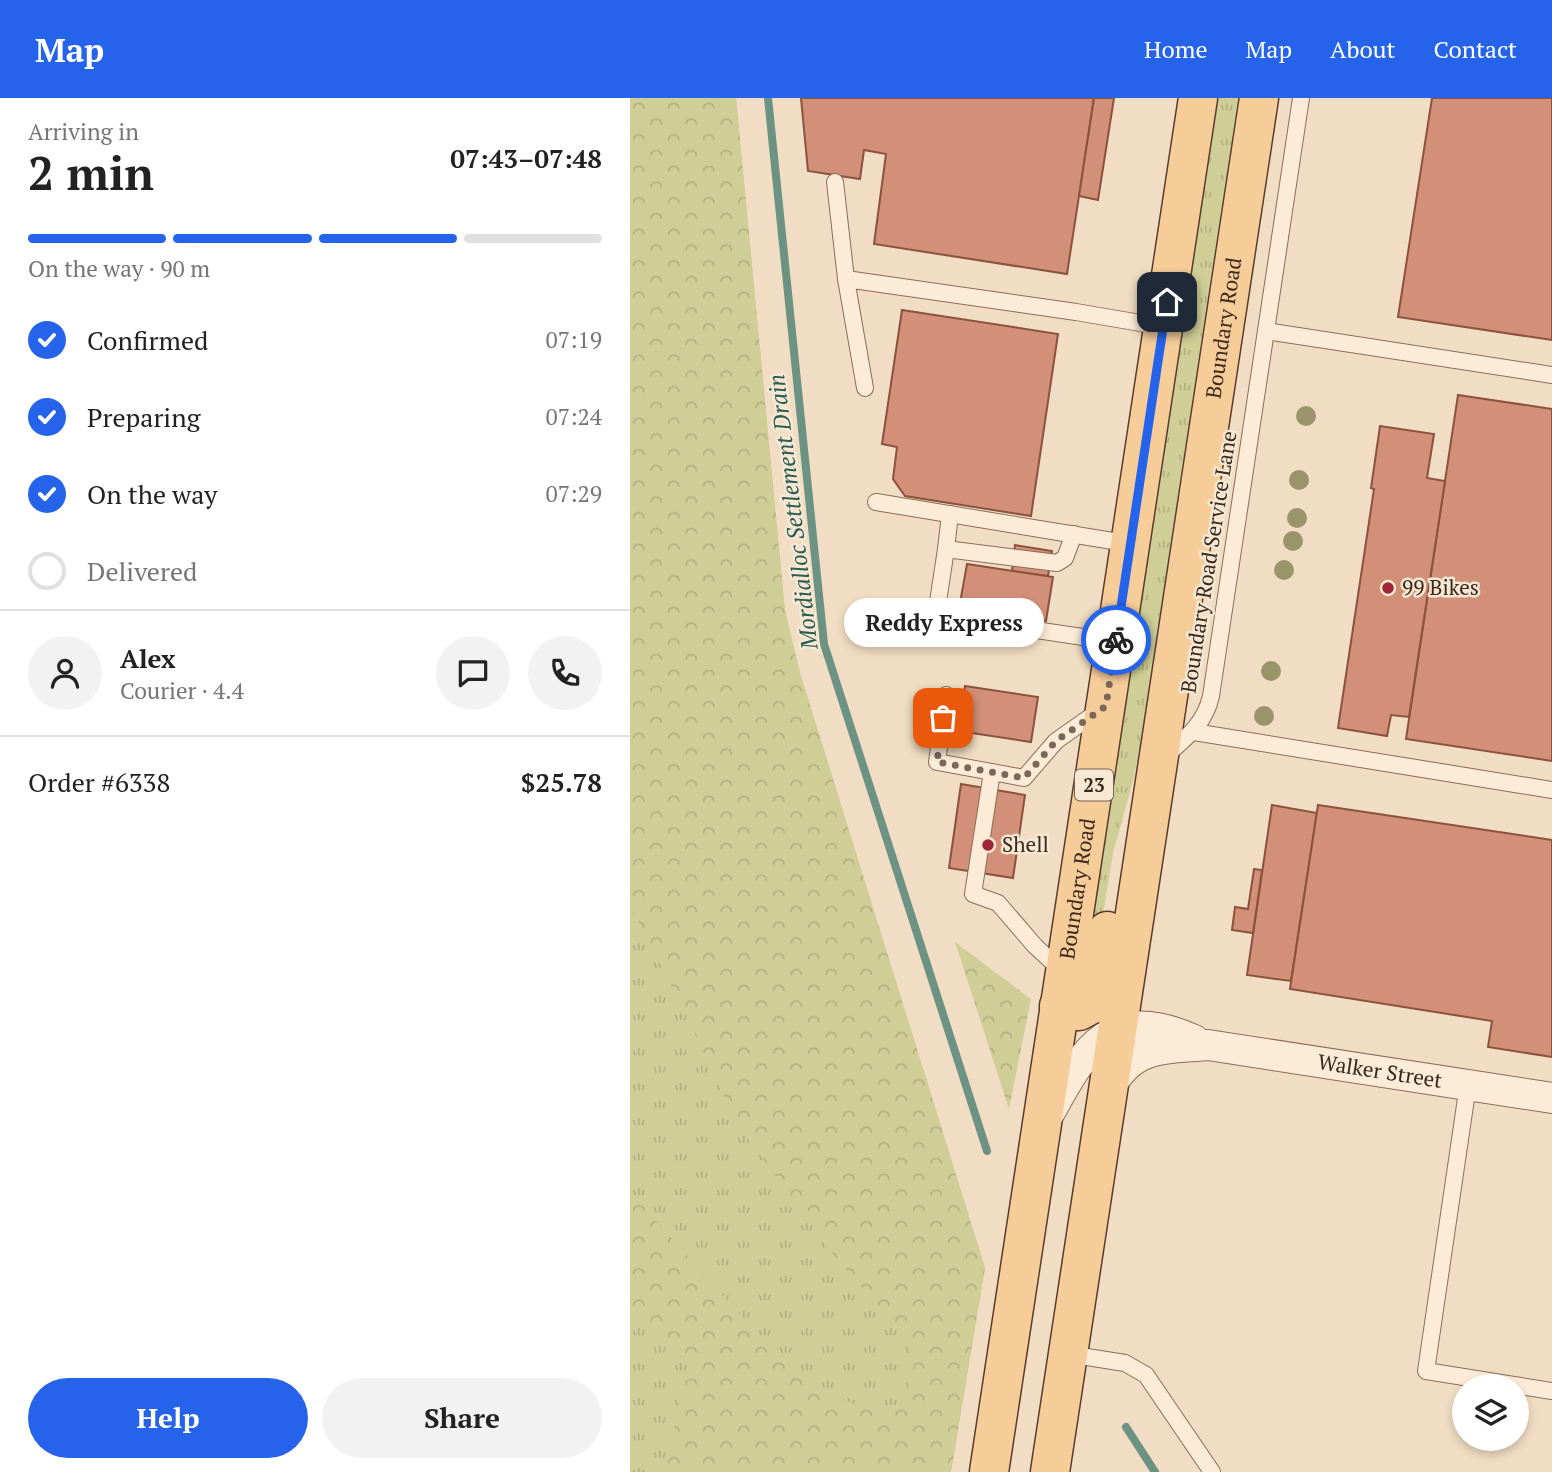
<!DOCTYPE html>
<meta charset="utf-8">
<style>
body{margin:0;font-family:"PT Serif",serif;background:#f2f2f2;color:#222;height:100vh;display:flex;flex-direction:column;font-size:26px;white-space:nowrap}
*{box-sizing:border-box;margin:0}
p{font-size:23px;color:#767676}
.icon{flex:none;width:38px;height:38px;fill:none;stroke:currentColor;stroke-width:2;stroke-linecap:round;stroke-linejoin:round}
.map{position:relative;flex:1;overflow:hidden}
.drawer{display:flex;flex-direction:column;background:#fff;width:630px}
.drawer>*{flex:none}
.controls{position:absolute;left:822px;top:1276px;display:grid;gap:14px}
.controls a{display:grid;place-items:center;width:77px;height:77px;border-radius:50%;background:#fff;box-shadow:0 4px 10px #0003;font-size:35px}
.pin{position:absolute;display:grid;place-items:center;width:60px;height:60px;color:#fff;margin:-30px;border-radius:14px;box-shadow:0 4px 10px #0006}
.courier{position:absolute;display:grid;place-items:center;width:70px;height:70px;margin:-35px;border:5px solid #2563eb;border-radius:50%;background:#fff;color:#222;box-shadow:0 2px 9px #0007}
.bubble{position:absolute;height:49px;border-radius:24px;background:#fff;box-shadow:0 4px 10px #0003;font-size:23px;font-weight:700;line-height:49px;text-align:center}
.summary em{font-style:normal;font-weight:700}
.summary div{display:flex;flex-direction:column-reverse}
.summary{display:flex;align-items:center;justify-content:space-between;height:119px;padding:0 28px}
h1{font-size:46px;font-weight:700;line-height:52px}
.bar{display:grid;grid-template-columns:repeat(4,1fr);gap:10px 7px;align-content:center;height:84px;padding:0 28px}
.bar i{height:9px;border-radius:5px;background:#e0e0e0}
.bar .active{background:#2563eb}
.bar p{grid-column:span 4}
.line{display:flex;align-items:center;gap:18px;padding:0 28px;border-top:2px solid #e0e0e0}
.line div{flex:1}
.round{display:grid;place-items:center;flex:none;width:74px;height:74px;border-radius:37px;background:#f2f2f2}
ol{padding:0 28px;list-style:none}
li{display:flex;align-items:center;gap:21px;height:77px}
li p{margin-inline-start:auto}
li .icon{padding:7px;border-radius:50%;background:#2563eb;color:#fff;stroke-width:4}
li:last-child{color:#767676}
li i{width:38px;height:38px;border:4px solid #e0e0e0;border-radius:50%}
.primary-button{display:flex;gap:14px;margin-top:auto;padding:14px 28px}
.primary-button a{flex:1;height:80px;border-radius:42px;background:#2563eb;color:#fff;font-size:28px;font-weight:700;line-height:80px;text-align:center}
.primary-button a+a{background:#f2f2f2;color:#222}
header{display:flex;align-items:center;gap:42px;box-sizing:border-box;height:98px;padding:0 35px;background:#2563eb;color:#fff}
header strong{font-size:33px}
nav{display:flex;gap:38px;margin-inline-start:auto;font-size:24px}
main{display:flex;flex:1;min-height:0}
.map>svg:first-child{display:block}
.grass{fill:url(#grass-tufts)}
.forest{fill:url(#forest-crowns)}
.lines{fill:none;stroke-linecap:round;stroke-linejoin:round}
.stream{stroke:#6b9283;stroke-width:8}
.building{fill:#d19077;stroke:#8c523d;stroke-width:2}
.lane-casing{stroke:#8c6d58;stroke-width:18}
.street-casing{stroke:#8c6d58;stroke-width:32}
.primary-casing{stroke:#593c2d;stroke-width:41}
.lane{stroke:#fbebd7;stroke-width:16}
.street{stroke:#fbebd7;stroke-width:30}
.primary{stroke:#f6cc99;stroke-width:38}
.tree{fill:#9a946b}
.done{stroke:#7b6757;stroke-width:7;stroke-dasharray:0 12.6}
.route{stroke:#2563eb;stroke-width:9}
.poi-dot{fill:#9e2536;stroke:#f7e8d3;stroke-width:2.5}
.labels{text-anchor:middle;stroke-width:5;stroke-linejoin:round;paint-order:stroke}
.shield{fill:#f7e8d3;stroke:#736254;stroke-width:2}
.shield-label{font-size:19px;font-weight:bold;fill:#3b281d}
.street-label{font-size:21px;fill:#3b281d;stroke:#f7e8d3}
.poi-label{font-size:21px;fill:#3b281d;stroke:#f7e8d3;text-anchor:start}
.water-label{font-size:23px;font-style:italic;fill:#2c5b52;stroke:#f7e8d3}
</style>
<header>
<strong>Map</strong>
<nav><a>Home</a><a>Map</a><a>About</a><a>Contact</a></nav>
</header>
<main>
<section class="drawer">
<div class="summary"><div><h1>2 min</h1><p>Arriving in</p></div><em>07:43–07:48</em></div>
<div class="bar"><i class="active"></i><i class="active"></i><i class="active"></i><i></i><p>On the way · 90 m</p></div>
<ol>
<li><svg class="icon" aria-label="check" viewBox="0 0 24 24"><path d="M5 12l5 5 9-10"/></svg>Confirmed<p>07:19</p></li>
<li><svg class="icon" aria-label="check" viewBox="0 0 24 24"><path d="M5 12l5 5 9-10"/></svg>Preparing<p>07:24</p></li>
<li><svg class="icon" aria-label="check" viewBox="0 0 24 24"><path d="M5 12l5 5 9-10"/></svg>On the way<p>07:29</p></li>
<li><i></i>Delivered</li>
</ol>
<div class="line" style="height:126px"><a class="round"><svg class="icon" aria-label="person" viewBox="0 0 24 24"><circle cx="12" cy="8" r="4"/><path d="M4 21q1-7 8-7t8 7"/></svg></a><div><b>Alex</b><p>Courier · 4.4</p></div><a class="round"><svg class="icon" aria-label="chat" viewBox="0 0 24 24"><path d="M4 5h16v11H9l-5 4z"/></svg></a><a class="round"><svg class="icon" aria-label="phone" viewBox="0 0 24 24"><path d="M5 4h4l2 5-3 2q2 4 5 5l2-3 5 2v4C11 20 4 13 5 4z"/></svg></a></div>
<div class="line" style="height:91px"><div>Order #6338</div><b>$25.78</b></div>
<div class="primary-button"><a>Help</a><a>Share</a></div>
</section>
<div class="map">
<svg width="922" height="1374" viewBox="0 0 922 1374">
<defs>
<pattern id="grass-tufts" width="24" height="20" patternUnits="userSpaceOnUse" patternTransform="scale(1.75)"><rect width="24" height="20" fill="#cfce96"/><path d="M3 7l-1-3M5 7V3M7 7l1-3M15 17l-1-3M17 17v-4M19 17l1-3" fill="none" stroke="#b3b181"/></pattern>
<pattern id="forest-crowns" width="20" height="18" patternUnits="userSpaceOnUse" patternTransform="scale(1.75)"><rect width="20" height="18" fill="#cfce96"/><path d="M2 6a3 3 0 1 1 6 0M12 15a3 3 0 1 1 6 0" fill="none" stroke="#b3b181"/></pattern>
</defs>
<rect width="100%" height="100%" fill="#f1ddc3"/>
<g class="grass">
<polygon points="0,0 106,0 155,513 170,575 355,1170 321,1374 0,1374"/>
<polygon points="587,0 608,0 510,648 503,683 483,755 465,866 454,878"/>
</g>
<g class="forest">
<polygon points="0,0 106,0 155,513 170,575 355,1170 321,1374 33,1374 54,1284 68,1276 0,1214 0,1093 125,1234 189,1287 228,1309 251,1314 265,1308 277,1297 283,1276 280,1254 265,1227 205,1159 104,1021 54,912 0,808"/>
<polygon points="325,844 401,901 379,1011"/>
</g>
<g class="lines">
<g class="stream">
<polyline points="138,0 194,546 357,1053"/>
<polyline points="496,1329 525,1374"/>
</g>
</g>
<g class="building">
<polygon points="171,0 464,0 437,176 244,146 256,56 234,52 230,81 178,73"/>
<polygon points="464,0 484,0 468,102 449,98"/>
<polygon points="802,0 922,0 922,242 768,219"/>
<polygon points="272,212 428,236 401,418 275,398 263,381 267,349 252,346"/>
<polygon points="828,297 922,311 922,663 776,641"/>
<polygon points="750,328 804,336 797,380 815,383 779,619 761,617 757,638 708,630 744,391 741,390"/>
<polygon points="385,447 422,453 418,478 382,473"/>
<polygon points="337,466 423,479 416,523 333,510 334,506 330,505"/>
<polygon points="335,588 408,599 401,644 328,633"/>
<polygon points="331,686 395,697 383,780 319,770"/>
<polygon points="642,707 687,715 661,883 617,877"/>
<polygon points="688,707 922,742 922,959 858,949 862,923 660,891"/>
<polygon points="624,771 632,772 623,835 602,832 605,809 618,811"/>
</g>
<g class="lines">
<defs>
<g id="lane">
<polyline points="205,84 216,181"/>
<polyline points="636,233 922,277"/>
<polyline points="235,290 216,181 446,214 534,229"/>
<polyline points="246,404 501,446"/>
<polyline points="444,436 435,460 427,465 316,451 306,517 486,544"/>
<polyline points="316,451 320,416"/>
<polyline points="316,597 307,664 362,674"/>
<polyline points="564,634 922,692"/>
<path d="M534 659C555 641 575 626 581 598L671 0"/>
<polyline points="432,873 405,848 368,805 343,796 362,674 394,680 426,643 470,612"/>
<polyline points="838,987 796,1273 922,1293"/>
<polyline points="438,1256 495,1265 516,1277 582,1374"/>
</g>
<g id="street">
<path id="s1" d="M480 989C504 947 533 951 578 947L922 1000"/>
<path d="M420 1014C455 949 482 905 564 942"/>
</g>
<g id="primary">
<polyline points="429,908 449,913 462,906 466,895 477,833"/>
<path id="s2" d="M359 1374 568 0"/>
<path id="s3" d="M420 1374 629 0"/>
</g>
</defs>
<use href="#lane" class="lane-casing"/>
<use href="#street" class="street-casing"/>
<use href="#primary" class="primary-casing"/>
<use href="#lane" class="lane"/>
<use href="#street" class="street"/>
<use href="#primary" class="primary"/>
</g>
<g class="tree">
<circle cx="676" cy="318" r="10"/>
<circle cx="669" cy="382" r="10"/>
<circle cx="667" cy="420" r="10"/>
<circle cx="663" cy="443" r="10"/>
<circle cx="654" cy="472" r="10"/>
<circle cx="641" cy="573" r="10"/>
<circle cx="634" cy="618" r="10"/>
</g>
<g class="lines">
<polyline class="done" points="313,620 307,664 394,680 426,643 476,608 486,542"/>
<polyline class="route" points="486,542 537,204"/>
</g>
<g class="poi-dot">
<circle cx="758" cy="490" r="7"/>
<circle cx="358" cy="747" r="7"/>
</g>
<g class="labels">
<rect class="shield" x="445" y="671.5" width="38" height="31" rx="5"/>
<g class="shield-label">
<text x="464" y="694">23</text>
</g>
<g class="street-label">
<text dy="7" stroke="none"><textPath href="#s3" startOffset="1157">Boundary Road</textPath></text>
<text transform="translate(579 464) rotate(-81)" y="7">Boundary Road Service Lane</text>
<text dy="7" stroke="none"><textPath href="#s2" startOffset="590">Boundary Road</textPath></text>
<text dy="7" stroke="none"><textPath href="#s1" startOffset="287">Walker Street</textPath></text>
</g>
<g class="poi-label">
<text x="772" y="497">99 Bikes</text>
<text x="372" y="754">Shell</text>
</g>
<g class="water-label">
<text transform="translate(163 414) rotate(-97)" y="8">Mordialloc Settlement Drain</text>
</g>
</g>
</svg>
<div class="controls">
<a><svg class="icon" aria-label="layers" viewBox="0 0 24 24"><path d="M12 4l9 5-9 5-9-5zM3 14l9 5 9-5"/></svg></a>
</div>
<div class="pin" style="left:313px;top:620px;background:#ea580c"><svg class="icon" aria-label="bag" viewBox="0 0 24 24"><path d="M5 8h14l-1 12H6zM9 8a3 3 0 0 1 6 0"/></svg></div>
<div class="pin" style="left:537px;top:204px;background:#1f2937"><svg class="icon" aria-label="home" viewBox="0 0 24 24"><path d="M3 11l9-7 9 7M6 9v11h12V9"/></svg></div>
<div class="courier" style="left:486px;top:542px"><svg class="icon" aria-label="bike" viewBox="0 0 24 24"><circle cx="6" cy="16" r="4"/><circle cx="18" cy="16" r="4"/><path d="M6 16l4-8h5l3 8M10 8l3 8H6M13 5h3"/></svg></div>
<div class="bubble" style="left:214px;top:500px;width:200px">Reddy Express</div>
</div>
</main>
